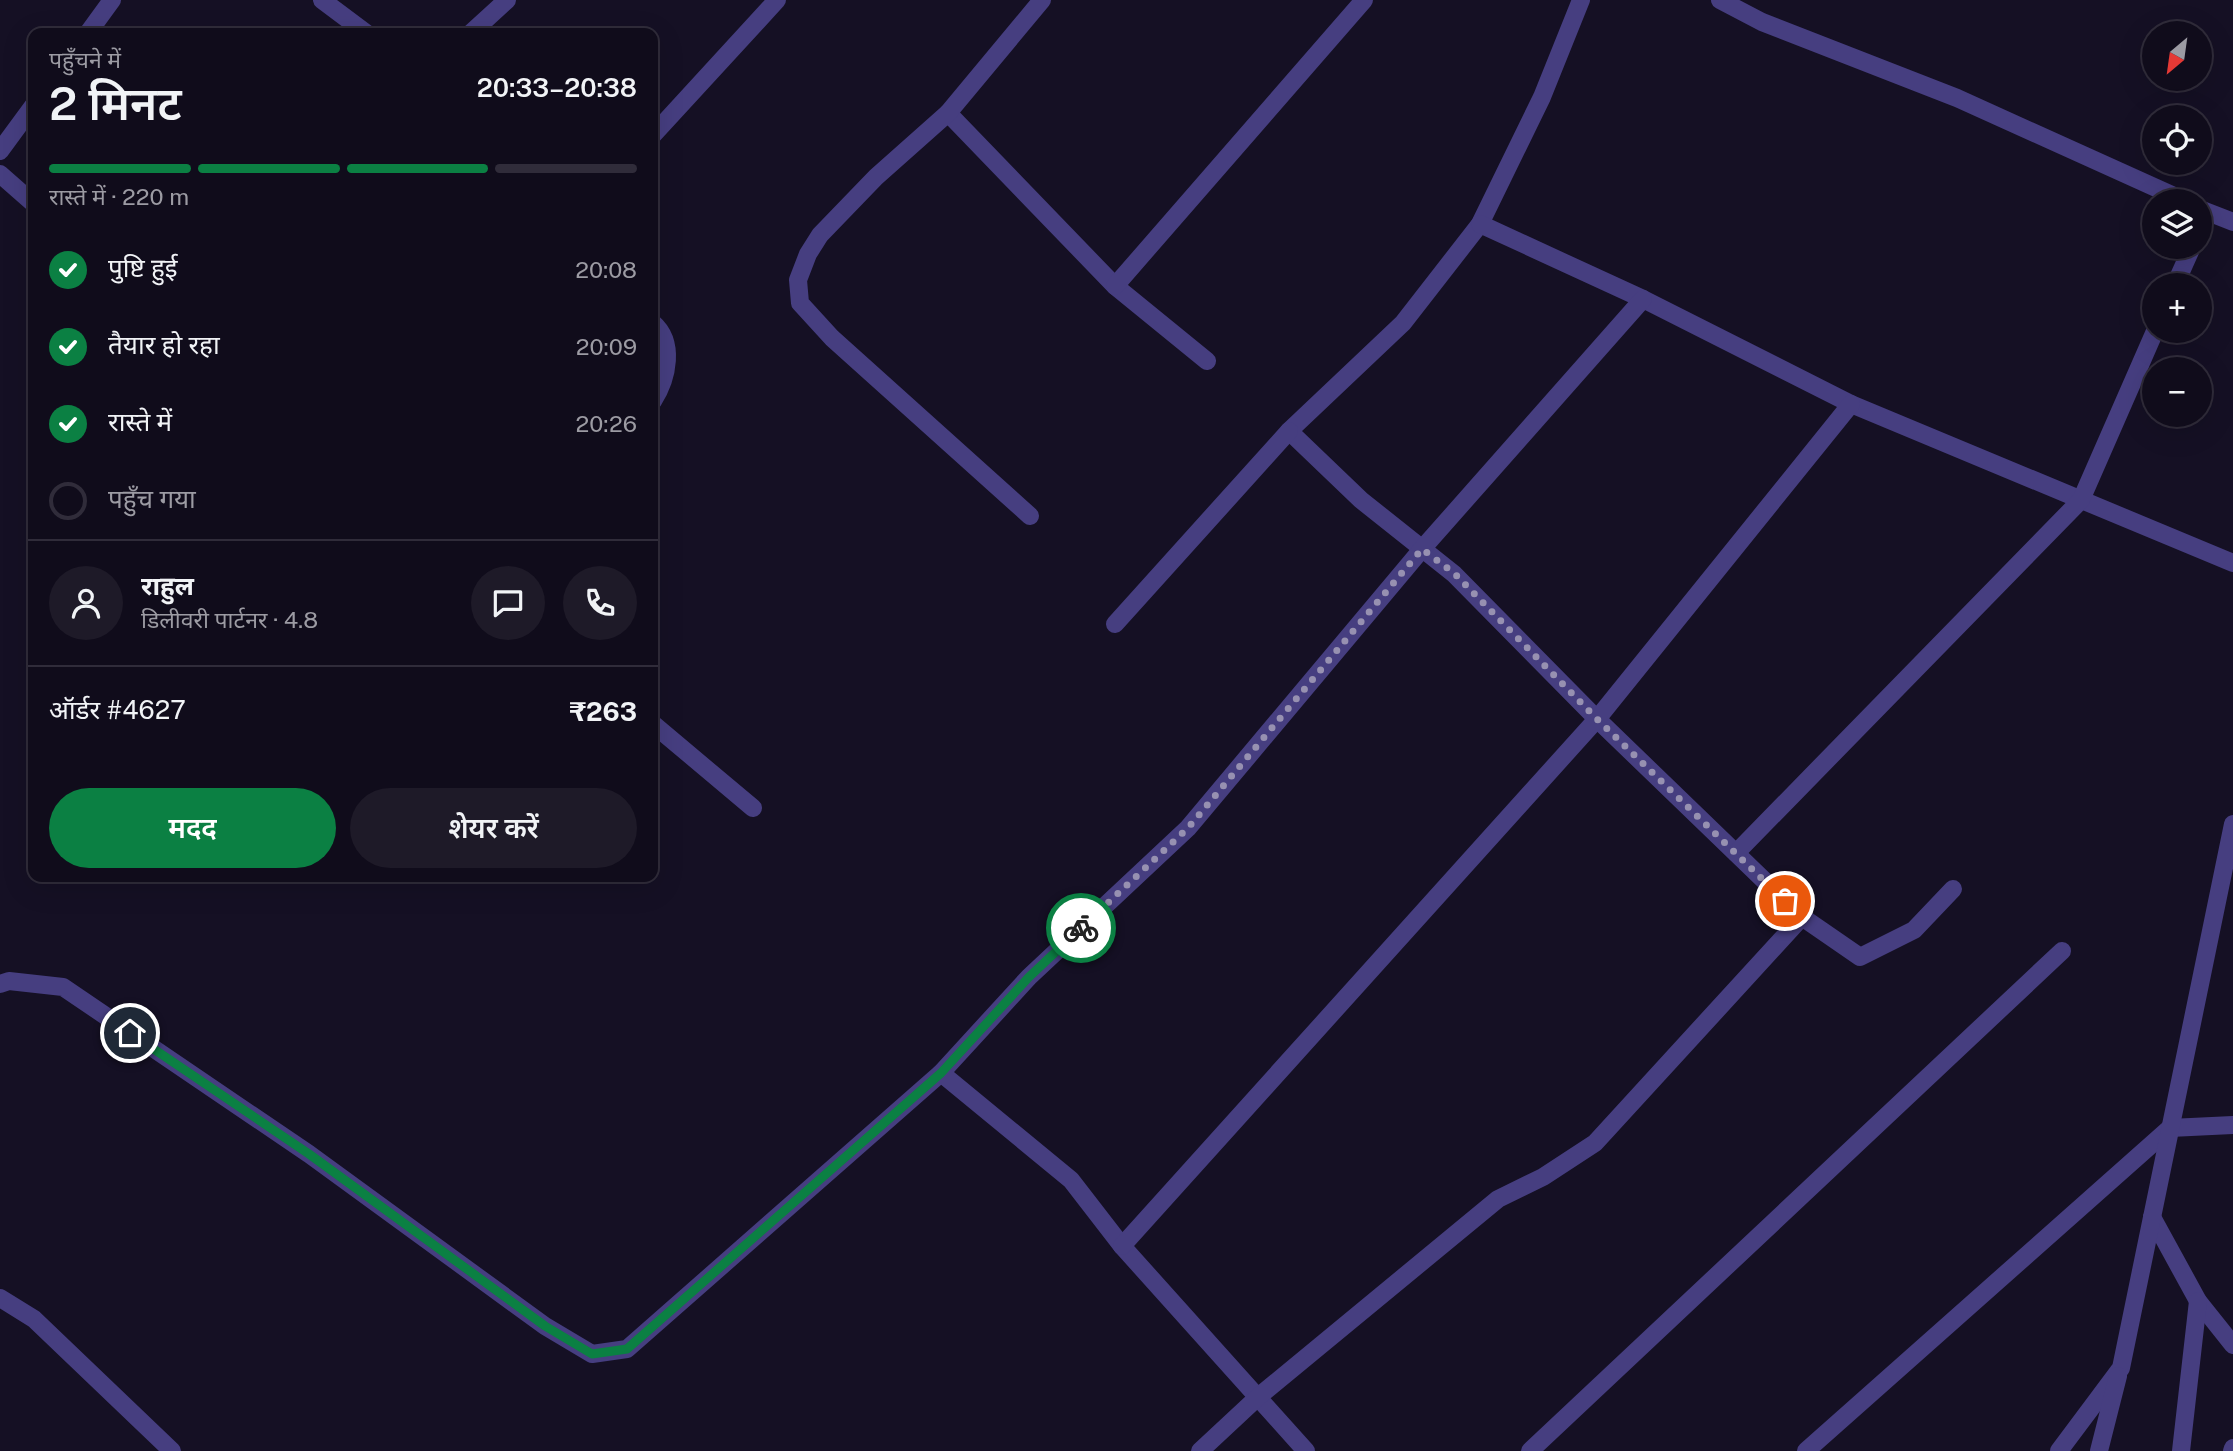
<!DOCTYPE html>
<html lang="hi">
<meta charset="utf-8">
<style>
body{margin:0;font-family:"Public Sans","Noto Sans Devanagari",sans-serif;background:#1e1a28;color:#f1f3f6;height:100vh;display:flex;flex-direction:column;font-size:26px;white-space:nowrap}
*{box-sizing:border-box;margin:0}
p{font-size:23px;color:#9c9ba3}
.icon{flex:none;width:38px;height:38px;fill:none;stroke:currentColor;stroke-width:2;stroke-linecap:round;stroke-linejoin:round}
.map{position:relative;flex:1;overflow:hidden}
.panel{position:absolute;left:28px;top:28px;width:630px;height:854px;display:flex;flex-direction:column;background:#100c1b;border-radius:14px;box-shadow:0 7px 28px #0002,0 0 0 2px #302c3a}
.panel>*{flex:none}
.needle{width:46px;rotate:209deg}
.tools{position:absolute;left:2142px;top:21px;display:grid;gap:14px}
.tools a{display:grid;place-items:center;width:70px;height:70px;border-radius:50%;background:#100c1b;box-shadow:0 7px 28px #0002,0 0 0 2px #302c3a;font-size:35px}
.pin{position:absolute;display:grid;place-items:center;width:60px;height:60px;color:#fff;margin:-30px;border:4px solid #fff;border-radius:50%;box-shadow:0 2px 7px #0007}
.courier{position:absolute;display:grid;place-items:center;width:70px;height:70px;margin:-35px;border:5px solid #0b8043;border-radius:50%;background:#fff;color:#222;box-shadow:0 2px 9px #0007}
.headline em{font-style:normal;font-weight:600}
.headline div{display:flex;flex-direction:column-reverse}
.headline{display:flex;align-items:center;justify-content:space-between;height:119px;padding:0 21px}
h1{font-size:46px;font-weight:600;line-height:52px}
.bar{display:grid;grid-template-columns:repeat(4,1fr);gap:10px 7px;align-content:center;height:84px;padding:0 21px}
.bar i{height:9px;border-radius:5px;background:#302c3a}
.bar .current{background:#0b8043}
.bar p{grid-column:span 4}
.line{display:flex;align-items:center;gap:18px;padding:0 21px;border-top:2px solid #302c3a}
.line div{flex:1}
.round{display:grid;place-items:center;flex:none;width:74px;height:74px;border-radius:37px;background:#1e1a28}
ol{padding:0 21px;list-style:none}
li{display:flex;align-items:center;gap:21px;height:77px}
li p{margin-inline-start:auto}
li .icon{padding:7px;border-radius:50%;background:#0b8043;color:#fff;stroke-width:4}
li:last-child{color:#9c9ba3}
li i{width:38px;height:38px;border:4px solid #302c3a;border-radius:50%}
.primary-button{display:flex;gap:14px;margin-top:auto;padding:14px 21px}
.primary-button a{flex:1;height:80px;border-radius:42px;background:#0b8043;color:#fff;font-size:28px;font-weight:600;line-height:80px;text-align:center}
.primary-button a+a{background:#1e1a28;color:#f1f3f6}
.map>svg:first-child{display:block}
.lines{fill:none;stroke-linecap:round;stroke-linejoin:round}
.minor{stroke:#463e80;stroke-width:18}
.done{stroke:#9791b1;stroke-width:7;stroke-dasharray:0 12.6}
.route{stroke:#0b8043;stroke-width:9}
</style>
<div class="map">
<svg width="2233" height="1451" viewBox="0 0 2233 1451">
<rect width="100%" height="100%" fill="#151024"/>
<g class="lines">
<g class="minor">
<polyline points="322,0 366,33"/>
<polyline points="1581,0 1542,97 1480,224 1403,323 1289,431 1361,500 1454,574 1597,719 1802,917 1860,957 1914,930 1953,889"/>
<polyline points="1720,0 1762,22 1957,98 2185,201"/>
<polyline points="88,33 112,0"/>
<polyline points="471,33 507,0"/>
<polyline points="948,113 1115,286 1207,361"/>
<polyline points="653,135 777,0"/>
<polyline points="0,151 33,106"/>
<polyline points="0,174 33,203"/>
<polyline points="2200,209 2233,222"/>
<polyline points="1480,224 1643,299 1851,404 2233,563"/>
<polyline points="2175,285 2192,247"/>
<polyline points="1115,286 1364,0"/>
<path d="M653 323C675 342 668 378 653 401"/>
<polyline points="1030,516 832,338 800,303 798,280 808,254 820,235 876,177 948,113 1042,0"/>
<polyline points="1115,624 1289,431"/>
<polyline points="653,724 753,808"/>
<polyline points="1736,853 2081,500 2155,331"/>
<polyline points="0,984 9,981 63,987 309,1154 545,1326 592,1354 627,1349 941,1073 1029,977 1188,828 1422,549 1643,299"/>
<polyline points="941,1073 1071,1180 1122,1246 1306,1451"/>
<polyline points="2152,1217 2198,1301 2233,1345"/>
<polyline points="1122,1246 1597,719 1851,404"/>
<polyline points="0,1298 34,1319 172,1451"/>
<polyline points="1200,1451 1258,1397 1498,1199 1543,1177 1595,1143 1802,917"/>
<polyline points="1530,1451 2062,951"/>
<polyline points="1806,1451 2170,1128 2233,1125"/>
<polyline points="2059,1451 2121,1368 2233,824"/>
<polyline points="2099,1451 2118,1376"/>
<polyline points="2181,1451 2198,1301"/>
<polyline points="2232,1451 2233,1448"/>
</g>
</g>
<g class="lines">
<polyline class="done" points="1081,928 1188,828 1422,549 1454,573 1597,719 1785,901"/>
<polyline class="route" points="130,1033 309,1154 545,1326 592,1354 627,1349 941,1073 1029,977 1081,928"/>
</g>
</svg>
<div class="tools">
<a><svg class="needle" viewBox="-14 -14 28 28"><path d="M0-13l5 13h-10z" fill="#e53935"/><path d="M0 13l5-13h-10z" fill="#9c9ba3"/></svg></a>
<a><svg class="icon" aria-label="locate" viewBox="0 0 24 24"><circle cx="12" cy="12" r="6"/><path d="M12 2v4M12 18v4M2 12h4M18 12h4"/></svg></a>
<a><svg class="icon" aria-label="layers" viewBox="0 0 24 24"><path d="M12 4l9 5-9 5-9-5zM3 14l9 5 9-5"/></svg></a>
<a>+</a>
<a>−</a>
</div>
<div class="pin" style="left:1785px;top:901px;background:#ea580c"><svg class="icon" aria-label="bag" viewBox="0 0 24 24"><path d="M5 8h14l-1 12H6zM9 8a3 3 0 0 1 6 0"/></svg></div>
<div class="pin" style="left:130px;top:1033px;background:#1f2937"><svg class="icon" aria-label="home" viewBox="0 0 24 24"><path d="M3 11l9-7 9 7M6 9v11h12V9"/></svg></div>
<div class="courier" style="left:1081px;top:928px"><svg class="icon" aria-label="bike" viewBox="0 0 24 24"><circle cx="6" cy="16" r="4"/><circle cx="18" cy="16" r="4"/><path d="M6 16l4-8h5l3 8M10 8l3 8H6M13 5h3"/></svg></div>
<section class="panel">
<div class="headline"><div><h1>2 मिनट</h1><p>पहुँचने में</p></div><em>20:33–20:38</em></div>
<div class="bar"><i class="current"></i><i class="current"></i><i class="current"></i><i></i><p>रास्ते में · 220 m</p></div>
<ol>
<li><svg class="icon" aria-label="check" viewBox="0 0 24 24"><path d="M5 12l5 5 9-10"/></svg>पुष्टि हुई<p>20:08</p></li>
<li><svg class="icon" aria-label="check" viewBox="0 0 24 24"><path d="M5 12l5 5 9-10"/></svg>तैयार हो रहा<p>20:09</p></li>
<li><svg class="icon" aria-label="check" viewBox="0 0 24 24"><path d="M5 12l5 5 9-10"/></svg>रास्ते में<p>20:26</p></li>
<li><i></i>पहुँच गया</li>
</ol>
<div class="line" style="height:126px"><a class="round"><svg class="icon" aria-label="person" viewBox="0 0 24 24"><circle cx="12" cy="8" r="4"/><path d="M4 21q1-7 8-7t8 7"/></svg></a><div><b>राहुल</b><p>डिलीवरी पार्टनर · 4.8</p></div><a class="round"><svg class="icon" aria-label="chat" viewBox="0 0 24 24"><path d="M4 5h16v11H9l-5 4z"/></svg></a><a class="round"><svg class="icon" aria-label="phone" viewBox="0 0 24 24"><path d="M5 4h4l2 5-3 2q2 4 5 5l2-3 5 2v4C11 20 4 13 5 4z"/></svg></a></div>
<div class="line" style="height:91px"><div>ऑर्डर #4627</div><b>₹263</b></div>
<div class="primary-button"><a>मदद</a><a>शेयर करें</a></div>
</section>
</div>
